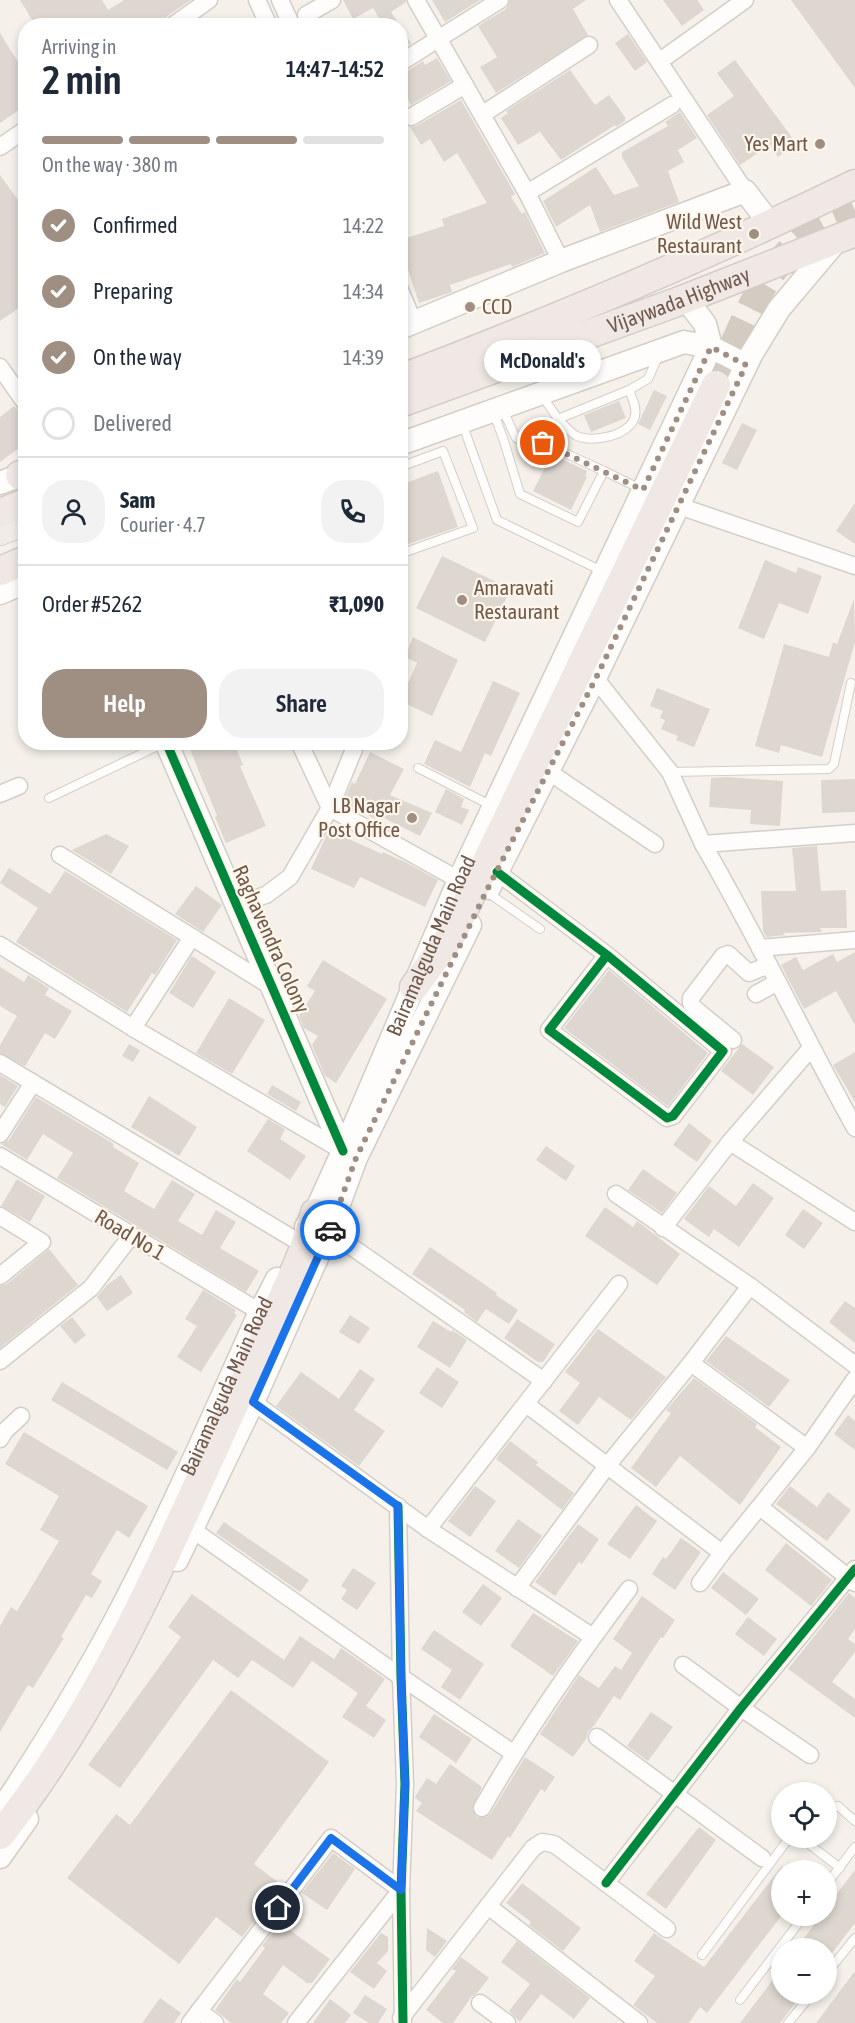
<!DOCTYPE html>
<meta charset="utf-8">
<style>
body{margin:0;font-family:"Asap Condensed",sans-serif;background:#f2f2f3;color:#1f2937;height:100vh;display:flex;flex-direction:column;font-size:22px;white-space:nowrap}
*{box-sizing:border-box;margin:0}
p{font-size:20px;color:#747a83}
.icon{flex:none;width:33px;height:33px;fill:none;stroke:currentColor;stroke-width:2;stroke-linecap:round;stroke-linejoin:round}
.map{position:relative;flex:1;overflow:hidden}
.side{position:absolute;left:18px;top:18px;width:390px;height:732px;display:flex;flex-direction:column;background:#fff;border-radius:24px;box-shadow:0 3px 9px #0003}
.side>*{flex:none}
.tools{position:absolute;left:771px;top:1782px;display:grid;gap:12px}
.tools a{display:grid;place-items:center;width:66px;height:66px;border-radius:50%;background:#fff;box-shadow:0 3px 9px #0003;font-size:30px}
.pin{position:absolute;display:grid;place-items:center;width:51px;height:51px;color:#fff;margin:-26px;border:3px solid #fff;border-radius:50%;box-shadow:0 2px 6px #0007}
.courier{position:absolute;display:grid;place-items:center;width:60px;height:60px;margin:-30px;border:4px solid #1a73e8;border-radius:50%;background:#fff;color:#222;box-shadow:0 2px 8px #0007}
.bubble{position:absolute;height:42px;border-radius:21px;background:#fff;box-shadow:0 3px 9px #0003;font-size:20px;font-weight:600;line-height:42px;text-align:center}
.head em{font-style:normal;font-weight:600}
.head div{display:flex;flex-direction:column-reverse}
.head{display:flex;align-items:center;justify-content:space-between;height:102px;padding:0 24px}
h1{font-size:39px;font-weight:600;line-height:45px}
.bar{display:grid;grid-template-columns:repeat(4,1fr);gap:9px 6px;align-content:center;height:72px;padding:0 24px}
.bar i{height:8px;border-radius:4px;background:#e0e1e3}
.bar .selected{background:#9f8f83}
.bar p{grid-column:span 4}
.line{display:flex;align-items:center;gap:15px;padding:0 24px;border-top:2px solid #e0e1e3}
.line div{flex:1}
.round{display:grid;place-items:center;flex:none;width:63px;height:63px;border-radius:24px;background:#f2f2f3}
ol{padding:0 24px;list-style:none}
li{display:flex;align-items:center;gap:18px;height:66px}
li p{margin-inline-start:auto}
li .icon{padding:6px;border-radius:50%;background:#9f8f83;color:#fff;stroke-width:4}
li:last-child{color:#747a83}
li i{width:33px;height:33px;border:3px solid #e0e1e3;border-radius:50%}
.primary-button{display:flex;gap:12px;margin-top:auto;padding:12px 24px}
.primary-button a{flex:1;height:69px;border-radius:24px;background:#9f8f83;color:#fff;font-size:24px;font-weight:600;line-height:69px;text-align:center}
.primary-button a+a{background:#f2f2f3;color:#1f2937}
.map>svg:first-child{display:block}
.building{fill:#ded7d0}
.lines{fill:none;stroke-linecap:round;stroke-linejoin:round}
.highway-tunnel{stroke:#d4cbc2;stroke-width:28;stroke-dasharray:28 14;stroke-linecap:butt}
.lane-casing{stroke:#d4cec8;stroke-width:10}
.street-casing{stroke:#d4cec8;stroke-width:19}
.secondary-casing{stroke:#d3cdc5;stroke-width:25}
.primary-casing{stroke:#d4ccc6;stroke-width:28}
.highway-casing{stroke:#d4ccc6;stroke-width:31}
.lane{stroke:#fefdfc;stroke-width:8}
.street{stroke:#fefdfc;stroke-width:16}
.secondary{stroke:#fefdfc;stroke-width:22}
.primary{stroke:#f1ede6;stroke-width:26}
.highway{stroke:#f0e8e4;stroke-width:28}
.cycleway-casing{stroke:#fef6ea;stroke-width:13}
.cycleway{stroke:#00873e;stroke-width:9}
.done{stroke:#9f8f83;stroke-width:6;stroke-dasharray:0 10.8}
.route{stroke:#1a73e8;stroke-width:8}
.poi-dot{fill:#9f8f83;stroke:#fef6ea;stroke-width:2}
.labels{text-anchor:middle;stroke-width:4.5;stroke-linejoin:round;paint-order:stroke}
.poi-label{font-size:21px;fill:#715a4c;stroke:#fef6ea;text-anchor:end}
.street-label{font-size:21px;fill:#715a4c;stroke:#fef6ea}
</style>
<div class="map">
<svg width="855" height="2023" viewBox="0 0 855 2023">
<rect width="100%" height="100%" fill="#f5f1ea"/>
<g class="building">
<polygon points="20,0 102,0 108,10 124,0 191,0 166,17 162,26 36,26"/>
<polygon points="343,0 406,0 406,2 391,12 400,26 384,26 373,8 353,19"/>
<polygon points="432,0 480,0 445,22"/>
<polygon points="510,0 586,0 573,9 588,35 496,93 480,67 497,57 478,26 506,9"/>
<polygon points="663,0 697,0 704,10 682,26"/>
<polygon points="791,0 855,0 855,88"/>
<polygon points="400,27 411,43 400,50"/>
<polygon points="0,33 26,75 26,105 0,123"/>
<polygon points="628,34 647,62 635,71 615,43"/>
<polygon points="437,58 451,81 411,105 400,85 400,76 423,61 425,65"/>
<polygon points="735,60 796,143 778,157 770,145 740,165 707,115 734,96 717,73"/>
<polygon points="570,70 595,105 609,95 625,117 625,121 616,127 615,125 561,160 540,132 518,145 501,118 508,113 506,111"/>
<polygon points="461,100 515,194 511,197 522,214 525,212 545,253 512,267 511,264 450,285 452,292 419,303 400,246 400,240 444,226 442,219 487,203 457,153 444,162 430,139 421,145 410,127 416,126"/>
<polygon points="680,112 697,138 678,150 684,162 668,171 679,202 600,232 590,205 556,227 543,201 596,167 614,195 639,186 622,157 622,152 668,126 665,122"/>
<polygon points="0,175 26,211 26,303 0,321"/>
<polygon points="654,390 667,396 650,430 638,424"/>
<polygon points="619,401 626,418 591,432 584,415"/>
<polygon points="14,406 21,413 26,415 26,443 0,462 0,417"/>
<polygon points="742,423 757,430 737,470 722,463"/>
<polygon points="558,457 587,471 585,476 587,477 571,510 533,491 549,460 555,463"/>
<polygon points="438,471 458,527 400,547 400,485"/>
<polygon points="855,503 855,544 836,531"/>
<polygon points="442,556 511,589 485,642 416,608"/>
<polygon points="765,560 796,573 798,567 822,576 808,614 779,603 764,639 738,628"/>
<polygon points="854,599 855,642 822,757 781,745 779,753 755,746 784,644 829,657 833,642 837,644"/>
<polygon points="413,637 458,660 432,716 400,701 417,663 405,657"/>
<polygon points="493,681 520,693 491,756 485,753 470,787 424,764 435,740 461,752"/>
<polygon points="657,688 710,709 694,747 676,740 678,736 661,729 665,720 660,718 663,711 650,706"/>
<polygon points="187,742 234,742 243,765 240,766 266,826 226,843 215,817 217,816"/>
<polygon points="370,752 404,769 390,795 432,813 420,836 380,816 378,820 343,803 352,782 355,784"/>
<polygon points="727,777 783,781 780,826 750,824 751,810 709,807 711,778"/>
<polygon points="855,779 855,812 822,813 821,780"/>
<polygon points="446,789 464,799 461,807 469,810 462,825 435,812"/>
<polygon points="329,830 382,854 383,852 409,864 438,880 425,907 360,877 354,888 311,869"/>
<polygon points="106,834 129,846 111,874 72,850"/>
<polygon points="817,846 821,891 846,890 847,928 820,928 822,932 783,933 785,935 766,937 763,931 761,891 796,891 792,848"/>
<polygon points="9,868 50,894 65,871 177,940 155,975 152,973 127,1012 16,942 38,908 0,883"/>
<polygon points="196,886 222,905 203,932 175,914"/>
<polygon points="855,952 855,1025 836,991 804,1009 781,965 796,957 803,970 833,954 837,962"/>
<polygon points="192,956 216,972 193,1008 169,993"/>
<polygon points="323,960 387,999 336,1083 325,1076 312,1045 318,1036 304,1028 299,1016 315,991 307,986"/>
<polygon points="0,967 24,982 28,975 49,988 45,995 72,1011 55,1039 45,1033 25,1066 0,1053 0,1045 17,1016 0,1006"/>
<polygon points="609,970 708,1053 668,1106 564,1028"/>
<polygon points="229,998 265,1020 232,1074 196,1053"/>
<polygon points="129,1044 140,1050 133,1062 122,1056"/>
<polygon points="742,1044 774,1067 753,1095 721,1071"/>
<polygon points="855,1052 855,1102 833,1065"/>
<polygon points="0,1075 18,1086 5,1107 0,1104"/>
<polygon points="272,1085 301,1102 296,1111 267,1094"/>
<polygon points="149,1096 197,1127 179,1156 131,1127"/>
<polygon points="36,1097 114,1144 113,1147 139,1163 124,1191 154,1209 172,1180 195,1194 178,1221 202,1235 216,1210 236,1222 220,1248 259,1271 246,1292 57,1178 73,1153 43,1134 27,1160 1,1144 9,1140"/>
<polygon points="268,1119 285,1129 280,1139 306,1156 290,1180 247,1151"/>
<polygon points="689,1123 712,1141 697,1162 673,1145"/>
<polygon points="546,1146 575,1166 566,1181 536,1160"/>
<polygon points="643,1169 677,1193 662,1213 628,1190"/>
<polygon points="17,1179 45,1196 30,1222 1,1206"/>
<polygon points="753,1183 774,1198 739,1247 714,1229 709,1237 684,1219 709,1186 736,1206"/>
<polygon points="605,1207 633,1227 637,1221 680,1254 657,1285 585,1236"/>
<polygon points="803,1209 823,1223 804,1249 785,1235"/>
<polygon points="430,1247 497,1293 496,1295 518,1310 509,1324 486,1309 477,1322 464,1312 465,1310 412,1274"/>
<polygon points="49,1249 78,1285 0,1348 0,1286 7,1284"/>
<polygon points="121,1275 133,1293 107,1311 97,1297 107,1285"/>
<polygon points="203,1290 236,1310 234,1313 237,1315 201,1372 177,1357 197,1326 185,1319"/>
<polygon points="845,1301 855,1308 855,1343 829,1322"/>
<polygon points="350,1315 370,1328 359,1344 339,1332"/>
<polygon points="72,1317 86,1335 75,1344 60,1326"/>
<polygon points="517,1319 555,1344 543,1362 538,1362 504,1338"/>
<polygon points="433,1321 451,1332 452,1330 467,1340 450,1368 417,1347"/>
<polygon points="598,1329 666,1377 631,1420 599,1397 578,1425 559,1411 580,1383 565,1372"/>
<polygon points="726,1336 790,1380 769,1407 706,1361"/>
<polygon points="437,1367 459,1382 442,1408 419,1393"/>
<polygon points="360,1369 375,1379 354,1410 385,1431 359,1466 276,1406 301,1372 339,1399"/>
<polygon points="694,1378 757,1424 755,1427 781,1447 740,1505 680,1456 656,1487 631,1468 671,1413 666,1410"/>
<polygon points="62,1382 178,1452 167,1470 51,1400"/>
<polygon points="848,1415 855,1421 855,1450 834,1434"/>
<polygon points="24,1432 148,1506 129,1538 117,1530 91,1574 102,1581 92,1598 86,1595 61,1637 64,1638 33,1688 28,1685 0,1732 0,1626 11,1607 17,1611 59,1541 40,1530 59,1496 5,1464"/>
<polygon points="510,1441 538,1462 536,1465 574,1493 562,1510 496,1459"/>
<polygon points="475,1486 496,1501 470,1537 448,1521"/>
<polygon points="790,1486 817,1507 828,1492 851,1510 827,1541 776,1504"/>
<polygon points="636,1505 657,1521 630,1559 607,1544"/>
<polygon points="518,1519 542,1536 519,1568 495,1551"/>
<polygon points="224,1522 309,1580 300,1592 216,1533"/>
<polygon points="578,1524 599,1539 582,1564 579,1562 555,1596 535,1582"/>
<polygon points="681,1538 701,1552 675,1590 652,1574 663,1557 666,1559"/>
<polygon points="786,1543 832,1580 811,1606 765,1570"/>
<polygon points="353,1568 376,1583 357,1610 341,1599 347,1590 341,1586"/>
<polygon points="723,1572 759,1599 746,1615 711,1588"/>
<polygon points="483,1584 502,1598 481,1626 462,1612"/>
<polygon points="849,1593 855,1598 855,1629 848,1639 855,1644 855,1652 832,1682 855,1699 855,1718 788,1669"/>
<polygon points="192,1594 284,1660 300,1636 334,1659 341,1648 385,1679 366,1706 386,1720 374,1738 342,1717 358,1693 312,1661 293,1688 252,1660 238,1678 213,1660 120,1788 88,1765 181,1637 168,1627"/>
<polygon points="642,1596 675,1620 663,1638 661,1637 620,1700 614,1696 593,1727 588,1731 586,1739 573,1757 540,1734 579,1675 599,1688 615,1666 621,1670 632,1653 613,1639"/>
<polygon points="533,1613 578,1641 553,1676 510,1646"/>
<polygon points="748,1617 777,1639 764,1656 735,1634"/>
<polygon points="434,1630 484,1664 460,1700 441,1687 452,1670 421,1649"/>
<polygon points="231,1690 329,1762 254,1864 282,1885 242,1937 216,1917 179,1964 67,1878 116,1814 130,1825"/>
<polygon points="651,1712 673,1727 648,1761 627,1746"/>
<polygon points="434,1714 472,1739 456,1763 419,1737"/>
<polygon points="525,1757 555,1777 545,1792 541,1789 510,1838 508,1836 492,1860 416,1811 422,1803 415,1798 415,1797 427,1778 436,1784 450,1764 482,1787 472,1809 477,1817 487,1817 491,1813"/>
<polygon points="699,1827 716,1840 666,1909 646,1894"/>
<polygon points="333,1853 355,1869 327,1910 302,1893"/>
<polygon points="782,1866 782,1915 707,2013 700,2007 689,2023 657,2023 633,2005 655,1976 634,1961 654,1933 704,1967"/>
<polygon points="855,1870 855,1923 826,1961 826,1948 796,1948 821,1916 826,1916 826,1908"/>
<polygon points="522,1883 581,1928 563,1951 529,1925 531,1922 506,1903"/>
<polygon points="280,1923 330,1959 312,1983 307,1983 283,1965 263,1994 289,2013 281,2023 231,2023 215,2010 237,1979 240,1982 265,1948 262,1946"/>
<polygon points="427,1928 447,1941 435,1957 426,1950"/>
<polygon points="381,1933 388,1937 388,1951 377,1963 387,1971 374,1989 350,1972"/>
<polygon points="517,1941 590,1998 574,2019 541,1994 520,2022 509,2011 530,1984 501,1962"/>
<polygon points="461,1957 489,1978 477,1993 472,1996 453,2023 443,2023 426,2010 456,1971 452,1969"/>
<polygon points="782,1968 782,1994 802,1994 780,2023 740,2023"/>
<polygon points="855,1971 855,2023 816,2023"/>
<polygon points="365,1995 387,2009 378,2023 369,2023 353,2013"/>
<polygon points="160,1998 181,2013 174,2023 142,2023"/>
<polygon points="330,1999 351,2015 345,2023 313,2023"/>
</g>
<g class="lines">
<path class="highway-tunnel" d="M716 385C740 334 759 272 806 236 821 224 838 218 855 211"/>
<defs>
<g id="lane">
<polyline points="541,394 558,419 629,390 648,379 659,355"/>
<polyline points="493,411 504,441 520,494 578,522 604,471 543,443 522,441 516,438 502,408"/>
<path d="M558 419C563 424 569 431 575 435 590 444 631 436 635 416 637 407 632 398 629 390"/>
<polyline points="462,423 497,520 604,572"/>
<polyline points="400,467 443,451 473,528 400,554"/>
<polyline points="604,471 641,489"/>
<polyline points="418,768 492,806"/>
<polyline points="670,772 829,769 834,764 851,683"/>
<polyline points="49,798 164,743"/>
<polyline points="487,892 540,929"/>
<polyline points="826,1809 838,1806 855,1821"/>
<polyline points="801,1838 840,1868"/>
<polyline points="826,1885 855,1847"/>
<polyline points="702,1955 786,1842 797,1838"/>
<polyline points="826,1974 855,1938"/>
<polyline points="740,2000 804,1916"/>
<polyline points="788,2023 812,1994"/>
</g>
<g id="street">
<polyline points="257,0 269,26"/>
<polyline points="280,0 292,26"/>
<polyline points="416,0 527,193 561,261"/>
<polyline points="618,0 745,191"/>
<polyline points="306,15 332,0"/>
<polyline points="172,26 209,0"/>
<polyline points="660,61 745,0"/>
<polyline points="400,63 500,0"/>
<polyline points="483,114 589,45"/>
<polyline points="411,117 465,85"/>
<polyline points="0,147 26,129"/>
<polyline points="527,193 672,105"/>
<polyline points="400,290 414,323"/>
<polyline points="0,367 26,404"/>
<polyline points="679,506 855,566"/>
<polyline points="595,678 670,772 703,844 855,833"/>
<polyline points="299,742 330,808 459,880"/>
<polyline points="549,772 655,844"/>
<polyline points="0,794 19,786"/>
<path d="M703 844C757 937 803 1034 855 1128"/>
<polyline points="60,855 272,987"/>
<polyline points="497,872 607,955 723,1051 673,1116 667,1118 549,1030 607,955"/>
<polyline points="236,904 266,895 290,877 330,808 357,742"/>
<polyline points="0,945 133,1028 343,1151"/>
<polyline points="760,948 855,940"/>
<polyline points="756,994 778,982"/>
<polyline points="133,1028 192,937"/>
<polyline points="733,1040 694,1008 691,1003 691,998 723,956 728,954 749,973 769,965"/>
<polyline points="0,1063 297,1241"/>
<polyline points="0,1134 33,1083"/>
<polyline points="730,1142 855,1222"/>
<polyline points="0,1156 260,1312"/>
<polyline points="616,1194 750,1286 855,1365"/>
<polyline points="0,1216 42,1242 0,1276"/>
<polyline points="663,1228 730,1142 811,1048"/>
<polyline points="329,1231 544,1381"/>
<polyline points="0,1361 91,1288 131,1236"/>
<polyline points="691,1363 807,1448"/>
<polyline points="253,1402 428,1529 593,1637"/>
<polyline points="526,1404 722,1553"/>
<polyline points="0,1439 5,1431 21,1416"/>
<polyline points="398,1506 401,1677 405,1784 401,1890 403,2023"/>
<polyline points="760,1507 855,1583"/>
<polyline points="428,1529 619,1284"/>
<polyline points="193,1530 401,1677 513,1753"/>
<polyline points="700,1583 722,1553 807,1448 855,1379"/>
<polyline points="517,1588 607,1466 691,1363 750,1286"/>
<polyline points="683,1665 741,1708 810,1755"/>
<polyline points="597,1737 762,1858"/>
<path d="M482 1808C526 1731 576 1659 629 1589"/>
<polyline points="606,1883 741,1708 855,1569"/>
<polyline points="488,1906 639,2023"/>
<polyline points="480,2003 507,2023"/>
<polyline points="199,2011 215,2023"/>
<polyline points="401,2018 533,1848 542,1842 554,1844 667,1929"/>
<polyline points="190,2023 331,1838 401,1890 296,2023"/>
</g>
<g id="secondary">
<polyline points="400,328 561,261 745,191 771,225"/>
<polyline points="400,444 684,342 711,347 746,365"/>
<polyline points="0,483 26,473"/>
<polyline points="0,593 26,582"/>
<polyline points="166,742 343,1151"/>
<polyline points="489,888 595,678 751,355 779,309 838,239"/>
<path id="s1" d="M306 1227 315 1213 349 1138 459 880 711 347 705 324 686 299"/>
<polyline points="177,1560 253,1402 304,1287 329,1231 356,1158 470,925"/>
<path id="s2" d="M0 1812C41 1750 80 1687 115 1621 168 1521 213 1416 260 1312L277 1279"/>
<polyline points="0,1857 27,1819"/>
</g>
<polyline id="primary" points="0,532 26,522"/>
<g id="highway">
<path d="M400 379C555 320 707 256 855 184"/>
<path id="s3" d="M400 403 677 302 855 232"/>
<polyline points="20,475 26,477"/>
<polyline points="0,513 26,503"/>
<polyline points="0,571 26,560"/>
<polyline points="414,987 451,936 716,385"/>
<path d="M0 1835C102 1707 166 1553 234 1405 249 1372 264 1339 279 1306 293 1275 307 1246 315 1213"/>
</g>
</defs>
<use href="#lane" class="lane-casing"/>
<use href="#street" class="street-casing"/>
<use href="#secondary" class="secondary-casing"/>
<use href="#primary" class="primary-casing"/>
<use href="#highway" class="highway-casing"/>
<use href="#lane" class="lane"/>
<use href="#street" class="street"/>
<use href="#secondary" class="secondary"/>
<use href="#primary" class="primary"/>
<use href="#highway" class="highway"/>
<defs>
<g id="cycleway">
<polyline points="166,742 343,1151"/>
<polyline points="497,872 607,955 723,1051 673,1116 667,1118 549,1030 607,955"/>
<polyline points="398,1506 401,1677 405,1784 401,1890 403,2023"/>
<polyline points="606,1883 741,1708 855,1569"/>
</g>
</defs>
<use href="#cycleway" class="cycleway-casing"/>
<use href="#cycleway" class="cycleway"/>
</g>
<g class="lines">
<polyline class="done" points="330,1230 356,1158 486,892 596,678 746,365 711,347 643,490 543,443"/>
<polyline class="route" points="278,1908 331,1838 401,1890 405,1784 401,1677 398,1506 253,1402 330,1230"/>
</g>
<g class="poi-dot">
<circle cx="820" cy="144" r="6"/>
<circle cx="754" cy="234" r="6"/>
<circle cx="470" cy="307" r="6"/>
<circle cx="462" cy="600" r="6"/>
<circle cx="412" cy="818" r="6"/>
</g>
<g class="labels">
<g class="poi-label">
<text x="808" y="151">Yes Mart</text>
<text x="742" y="229">Wild West<tspan x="742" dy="24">Restaurant</tspan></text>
<text x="482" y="314" text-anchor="start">CCD</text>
<text x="474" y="595" text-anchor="start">Amaravati<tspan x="474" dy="24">Restaurant</tspan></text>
<text x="400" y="813">LB Nagar<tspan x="400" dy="24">Post Office</tspan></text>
</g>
<g class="street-label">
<text dy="7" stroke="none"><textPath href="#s3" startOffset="297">Vijaywada Highway</textPath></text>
<text transform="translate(271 939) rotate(66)" y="7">Raghavendra Colony</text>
<text dy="7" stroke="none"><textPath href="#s1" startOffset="308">Bairamalguda Main Road</textPath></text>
<text transform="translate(130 1235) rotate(31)" y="7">Road No 1</text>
<text dy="7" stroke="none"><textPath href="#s2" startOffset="483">Bairamalguda Main Road</textPath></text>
</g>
</g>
</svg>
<div class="tools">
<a><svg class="icon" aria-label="locate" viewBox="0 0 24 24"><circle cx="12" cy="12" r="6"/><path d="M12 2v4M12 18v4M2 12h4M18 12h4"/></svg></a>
<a>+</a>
<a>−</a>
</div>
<div class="pin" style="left:543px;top:443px;background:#ea580c"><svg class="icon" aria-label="bag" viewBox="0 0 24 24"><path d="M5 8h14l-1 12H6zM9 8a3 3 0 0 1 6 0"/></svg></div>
<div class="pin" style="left:278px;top:1908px;background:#1f2937"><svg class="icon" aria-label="home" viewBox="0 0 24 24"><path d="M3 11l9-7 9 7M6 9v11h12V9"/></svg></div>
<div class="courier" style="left:330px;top:1230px"><svg class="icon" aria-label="car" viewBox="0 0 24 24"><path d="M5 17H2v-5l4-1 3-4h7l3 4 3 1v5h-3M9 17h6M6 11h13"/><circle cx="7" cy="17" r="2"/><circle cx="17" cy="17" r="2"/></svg></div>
<div class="bubble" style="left:484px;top:340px;width:117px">McDonald's</div>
<section class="side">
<div class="head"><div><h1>2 min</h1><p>Arriving in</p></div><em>14:47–14:52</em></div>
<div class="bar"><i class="selected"></i><i class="selected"></i><i class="selected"></i><i></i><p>On the way · 380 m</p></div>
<ol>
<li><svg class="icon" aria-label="check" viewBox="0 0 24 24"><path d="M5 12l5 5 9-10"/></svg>Confirmed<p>14:22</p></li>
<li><svg class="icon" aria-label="check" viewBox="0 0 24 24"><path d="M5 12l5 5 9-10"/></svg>Preparing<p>14:34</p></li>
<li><svg class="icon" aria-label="check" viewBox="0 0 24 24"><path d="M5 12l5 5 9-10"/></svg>On the way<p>14:39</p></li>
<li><i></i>Delivered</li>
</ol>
<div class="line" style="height:108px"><a class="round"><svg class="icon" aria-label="person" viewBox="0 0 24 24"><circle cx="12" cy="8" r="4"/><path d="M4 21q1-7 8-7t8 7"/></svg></a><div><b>Sam</b><p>Courier · 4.7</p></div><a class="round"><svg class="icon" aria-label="phone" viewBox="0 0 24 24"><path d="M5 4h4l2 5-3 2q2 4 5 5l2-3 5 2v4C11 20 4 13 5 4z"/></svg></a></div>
<div class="line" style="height:78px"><div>Order #5262</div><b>₹1,090</b></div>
<div class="primary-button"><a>Help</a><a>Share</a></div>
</section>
</div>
